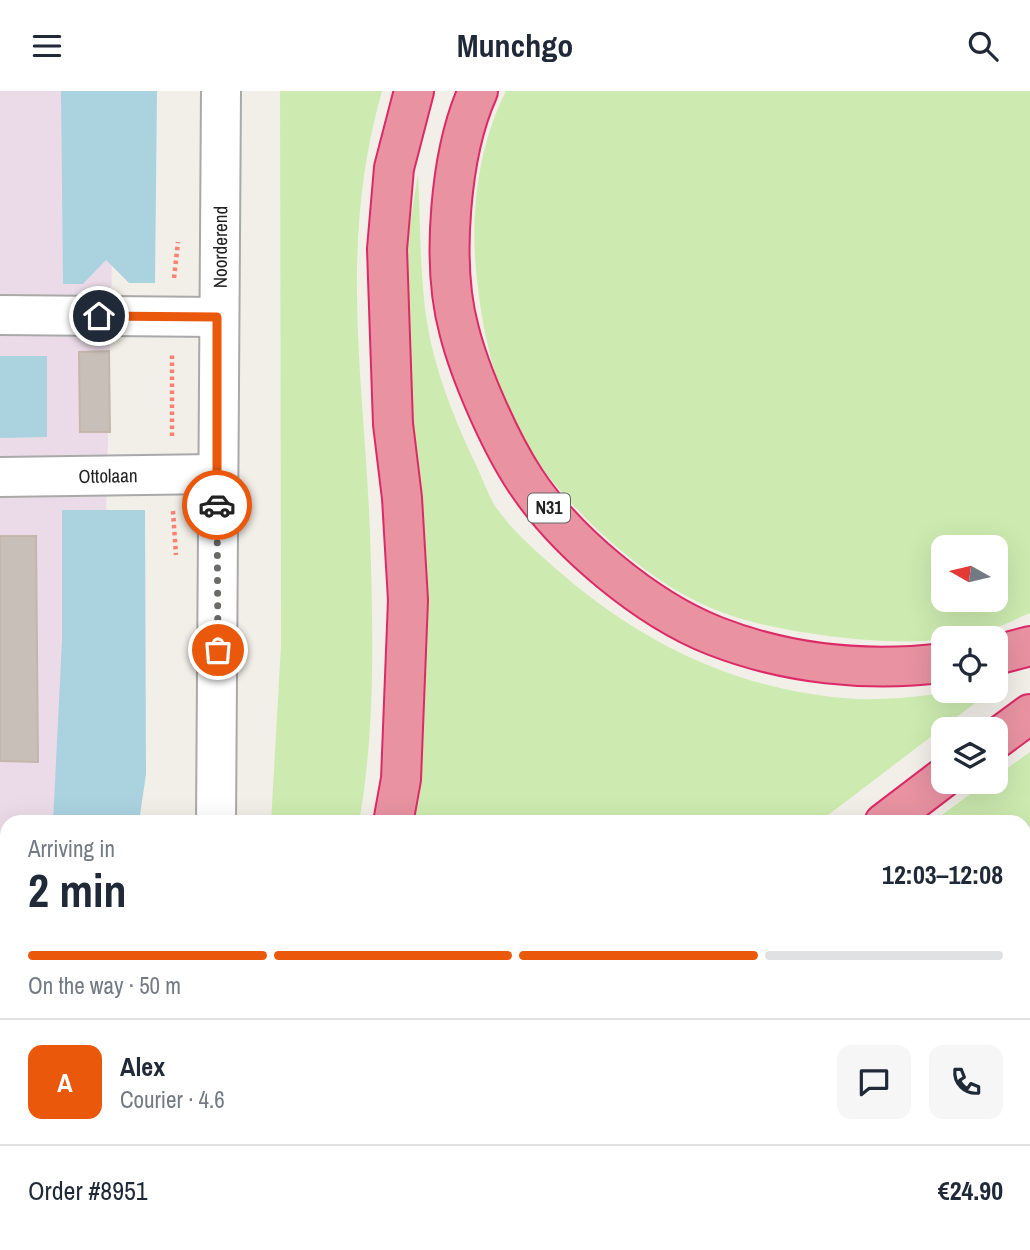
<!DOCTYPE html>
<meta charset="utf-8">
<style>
body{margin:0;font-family:"Archivo Narrow",sans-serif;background:#f6f6f7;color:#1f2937;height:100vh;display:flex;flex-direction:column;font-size:26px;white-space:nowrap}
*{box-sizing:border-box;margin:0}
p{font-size:23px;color:#747a83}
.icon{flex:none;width:38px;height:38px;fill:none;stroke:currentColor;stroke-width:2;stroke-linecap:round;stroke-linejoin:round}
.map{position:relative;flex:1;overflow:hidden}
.details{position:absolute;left:0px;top:724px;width:1031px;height:436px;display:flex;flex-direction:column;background:#fff;border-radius:21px 21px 0 0;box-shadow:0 7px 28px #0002}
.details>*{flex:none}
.needle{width:46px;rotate:278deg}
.tools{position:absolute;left:931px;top:444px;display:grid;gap:14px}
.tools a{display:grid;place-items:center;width:77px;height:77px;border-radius:14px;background:#fff;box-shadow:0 7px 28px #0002;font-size:35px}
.pin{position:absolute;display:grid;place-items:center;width:60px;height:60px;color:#fff;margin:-30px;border:4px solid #fff;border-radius:50%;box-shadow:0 2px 7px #0007}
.courier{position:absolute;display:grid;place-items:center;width:70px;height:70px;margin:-35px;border:5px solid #ea580c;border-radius:50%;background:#fff;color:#222;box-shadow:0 2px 9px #0007}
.overview em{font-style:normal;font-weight:700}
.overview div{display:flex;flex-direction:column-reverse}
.overview{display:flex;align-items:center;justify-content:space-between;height:119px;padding:0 28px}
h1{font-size:46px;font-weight:700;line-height:52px}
.bar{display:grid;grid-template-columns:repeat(4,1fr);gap:10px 7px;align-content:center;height:84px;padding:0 28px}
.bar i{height:9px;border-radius:5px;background:#e0e1e3}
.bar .on{background:#ea580c}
.bar p{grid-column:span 4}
.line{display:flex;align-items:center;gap:18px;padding:0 28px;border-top:2px solid #e0e1e3}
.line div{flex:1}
.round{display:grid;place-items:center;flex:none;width:74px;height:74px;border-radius:14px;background:#f6f6f7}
header{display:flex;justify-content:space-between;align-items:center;height:91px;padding:0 28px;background:#fff;font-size:32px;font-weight:700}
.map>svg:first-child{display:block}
.industrial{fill:#ebdbe8}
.grass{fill:#cdebb0;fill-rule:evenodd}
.water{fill:#aad3df}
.building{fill:#c7bfb8;stroke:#c4b6ab;stroke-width:2}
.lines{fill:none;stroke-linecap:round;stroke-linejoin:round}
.minor-casing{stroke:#a9a9a9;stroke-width:42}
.highway-casing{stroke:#dc2a67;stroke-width:42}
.path{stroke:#fa8072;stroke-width:4.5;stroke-dasharray:3.5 3.5;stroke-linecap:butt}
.minor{stroke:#fff;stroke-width:38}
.highway{stroke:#e892a2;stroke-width:38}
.done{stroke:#6b6a68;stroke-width:7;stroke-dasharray:0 12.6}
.route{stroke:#ea580c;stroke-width:9}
.labels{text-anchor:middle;stroke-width:7;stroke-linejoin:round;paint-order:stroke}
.shield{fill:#fff;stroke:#646464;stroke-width:2}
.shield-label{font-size:18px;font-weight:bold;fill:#222}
.street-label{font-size:19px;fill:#222;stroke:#fff}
</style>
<header><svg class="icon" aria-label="menu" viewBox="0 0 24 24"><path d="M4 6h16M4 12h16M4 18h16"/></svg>Munchgo<svg class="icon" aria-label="search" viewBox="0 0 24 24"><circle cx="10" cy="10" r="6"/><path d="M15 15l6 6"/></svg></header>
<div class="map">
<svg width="1030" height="1159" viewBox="0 0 1030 1159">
<rect width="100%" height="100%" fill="#f2efe9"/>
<polygon class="industrial" points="0,0 116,0 99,728 98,732 7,732 7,923 0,938"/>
<g class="grass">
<path d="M280 0H382C338 155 364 286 370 441 373 537 376 637 359 731H271L281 555Z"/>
<path d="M506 0H1030V522C1016 528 1001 536 986 540 940 555 875 551 828 545 785 539 739 531 700 512 632 480 545 398 513 329 494 288 483 242 478 197 469 131 476 60 506 0ZM943 457H996V509H943Z"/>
<path d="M418 83C421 139 419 198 431 252 441 296 458 336 477 376 483 389 488 403 495 415 512 440 539 463 562 483 644 553 734 597 843 607 895 612 941 600 991 600L819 731 404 732 407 151Z"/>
<polygon points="1030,661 1030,735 1024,740 1024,732 932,731 987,691 996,691 996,685"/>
<polygon points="1030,895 1030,1159 988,1159 986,1153 1024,1153 1024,908"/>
<polygon points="50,1153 205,1153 201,1159 45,1159"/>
<polygon points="408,1153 507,1153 501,1159 402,1159"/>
<polygon points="604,1153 937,1153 939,1159 597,1159"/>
</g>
<g class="water">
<polygon points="61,0 157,0 155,192 129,192 106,169 83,193 63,193"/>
<polygon points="0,265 47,265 47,346 0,347"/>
<polygon points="62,419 145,419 146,683 139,731 53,731 62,549"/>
<polygon points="0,815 7,815 7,1027 0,1035"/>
</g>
<g class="building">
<polygon points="109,260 110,341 80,341 79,261"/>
<polygon points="0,445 36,445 38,671 0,670"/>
</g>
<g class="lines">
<defs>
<g id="minor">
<polyline points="0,224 217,226"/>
<path id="s1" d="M0 386 216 383"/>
<path id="s2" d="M216 732 221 0"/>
<polyline points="0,1139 7,1130"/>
</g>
<g id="highway">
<path d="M478 0C450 62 441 173 459 239 470 283 500 351 525 389 565 450 646 518 715 545 787 573 866 581 943 572"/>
<polyline points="996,564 1030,555"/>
<polyline points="996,648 1030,623"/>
<polyline points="393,732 401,688 408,509 402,407 393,333 387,158 394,77 414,0"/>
<polyline points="884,732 943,687"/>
<polyline points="1024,772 1030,767"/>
<polyline points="1024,856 1030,848"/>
<polyline points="954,1153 955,1159"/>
<polyline points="237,1159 240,1153"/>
<polyline points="360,1159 367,1153"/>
<polyline points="537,1159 543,1153"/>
</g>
</defs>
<use href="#minor" class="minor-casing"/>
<use href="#highway" class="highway-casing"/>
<g class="path">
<polyline points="174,187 178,151"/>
<polyline points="172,345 172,262"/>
<polyline points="173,420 176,464"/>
<polyline points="0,1084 7,1076"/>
</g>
<use href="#minor" class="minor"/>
<use href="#highway" class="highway"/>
</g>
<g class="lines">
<polyline class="done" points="217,414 218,559"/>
<polyline class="route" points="99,225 217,226 217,414"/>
</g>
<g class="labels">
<rect class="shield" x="528" y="402.5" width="42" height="29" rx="5"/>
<g class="shield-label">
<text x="549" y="423">N31</text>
</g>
<g class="street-label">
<text dy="7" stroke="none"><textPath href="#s2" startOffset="576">Noorderend</textPath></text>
<text dy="7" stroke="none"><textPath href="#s1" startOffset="108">Ottolaan</textPath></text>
</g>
</g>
</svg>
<div class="tools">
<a><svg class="needle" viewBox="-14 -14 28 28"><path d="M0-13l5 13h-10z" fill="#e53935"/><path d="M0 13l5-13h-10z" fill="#747a83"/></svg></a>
<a><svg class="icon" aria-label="locate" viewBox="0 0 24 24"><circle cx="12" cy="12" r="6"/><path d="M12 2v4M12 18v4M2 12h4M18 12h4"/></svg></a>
<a><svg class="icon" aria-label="layers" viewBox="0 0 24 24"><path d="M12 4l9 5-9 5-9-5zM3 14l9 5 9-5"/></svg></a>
</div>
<div class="pin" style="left:218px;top:559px;background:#ea580c"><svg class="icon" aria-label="bag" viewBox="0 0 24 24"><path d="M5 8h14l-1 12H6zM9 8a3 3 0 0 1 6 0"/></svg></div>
<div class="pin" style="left:99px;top:225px;background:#1f2937"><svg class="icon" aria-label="home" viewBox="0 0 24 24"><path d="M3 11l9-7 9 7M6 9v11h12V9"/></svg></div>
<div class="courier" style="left:217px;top:414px"><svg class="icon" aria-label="car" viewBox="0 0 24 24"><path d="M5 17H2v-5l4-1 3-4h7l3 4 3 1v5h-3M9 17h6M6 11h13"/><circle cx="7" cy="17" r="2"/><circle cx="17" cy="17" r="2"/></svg></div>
<section class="details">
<div class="overview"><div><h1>2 min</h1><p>Arriving in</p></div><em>12:03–12:08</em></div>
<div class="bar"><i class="on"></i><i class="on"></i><i class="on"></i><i></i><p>On the way · 50 m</p></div>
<div class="line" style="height:126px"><b class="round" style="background:#ea580c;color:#fff">A</b><div><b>Alex</b><p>Courier · 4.6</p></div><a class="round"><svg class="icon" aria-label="chat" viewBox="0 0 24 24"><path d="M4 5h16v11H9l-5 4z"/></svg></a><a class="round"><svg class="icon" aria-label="phone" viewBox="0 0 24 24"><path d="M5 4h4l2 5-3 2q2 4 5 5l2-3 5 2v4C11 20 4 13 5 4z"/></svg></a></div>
<div class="line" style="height:91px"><div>Order #8951</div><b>€24.90</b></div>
</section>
</div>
